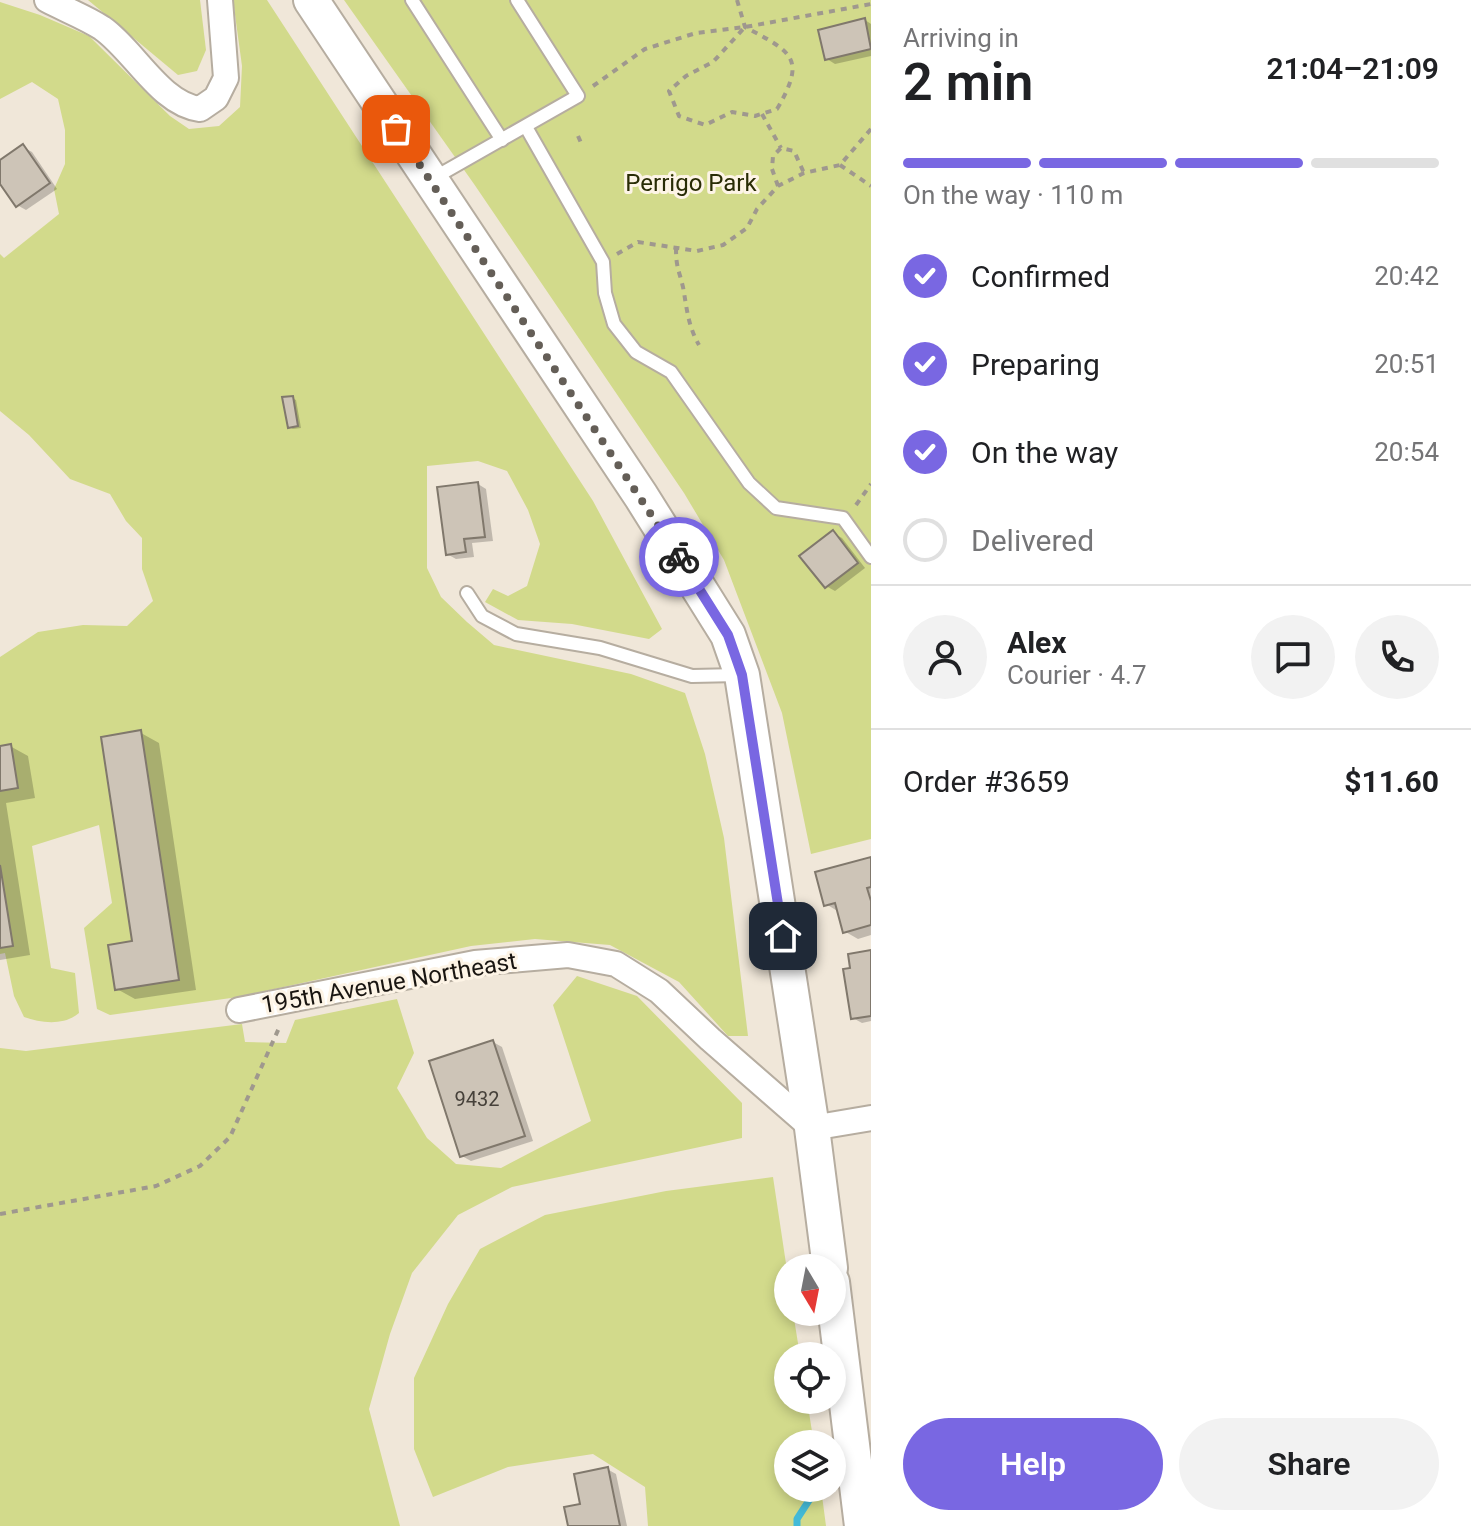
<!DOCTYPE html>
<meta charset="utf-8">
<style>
body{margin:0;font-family:Roboto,sans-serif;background:#f2f2f2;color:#202124;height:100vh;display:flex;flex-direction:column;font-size:30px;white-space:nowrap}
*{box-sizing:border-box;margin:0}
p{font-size:26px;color:#757577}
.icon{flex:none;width:44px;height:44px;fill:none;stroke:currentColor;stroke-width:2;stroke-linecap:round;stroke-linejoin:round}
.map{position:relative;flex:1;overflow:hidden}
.sheet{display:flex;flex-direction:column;background:#fff;width:600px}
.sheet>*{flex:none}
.needle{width:52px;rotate:170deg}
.fabs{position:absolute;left:774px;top:1254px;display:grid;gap:16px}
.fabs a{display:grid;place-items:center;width:72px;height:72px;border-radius:50%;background:#fff;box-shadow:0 4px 12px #0003;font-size:40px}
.pin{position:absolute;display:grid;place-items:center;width:68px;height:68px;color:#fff;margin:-34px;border-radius:16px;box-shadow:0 4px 12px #0006}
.courier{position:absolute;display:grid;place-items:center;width:80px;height:80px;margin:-40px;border:6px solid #7967e2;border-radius:50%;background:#fff;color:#222;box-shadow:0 2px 10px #0007}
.summary em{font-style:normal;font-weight:600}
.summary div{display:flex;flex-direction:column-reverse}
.summary{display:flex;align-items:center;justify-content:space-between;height:136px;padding:0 32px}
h1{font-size:52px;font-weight:600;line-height:60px}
.bar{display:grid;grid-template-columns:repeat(4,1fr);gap:12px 8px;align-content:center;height:96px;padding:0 32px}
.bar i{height:10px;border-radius:6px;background:#e0e0e0}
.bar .selected{background:#7967e2}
.bar p{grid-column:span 4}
.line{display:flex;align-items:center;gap:20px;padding:0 32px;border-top:2px solid #e0e0e0}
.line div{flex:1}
.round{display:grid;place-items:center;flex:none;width:84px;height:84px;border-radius:42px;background:#f2f2f2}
ol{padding:0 32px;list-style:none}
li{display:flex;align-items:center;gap:24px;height:88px}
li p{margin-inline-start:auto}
li .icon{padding:8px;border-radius:50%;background:#7967e2;color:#fff;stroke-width:4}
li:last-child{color:#757577}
li i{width:44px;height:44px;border:4px solid #e0e0e0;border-radius:50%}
.primary-button{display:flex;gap:16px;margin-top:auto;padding:16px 32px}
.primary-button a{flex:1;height:92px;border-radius:48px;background:#7967e2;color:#fff;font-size:32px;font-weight:600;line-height:92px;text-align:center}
.primary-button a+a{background:#f2f2f2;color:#202124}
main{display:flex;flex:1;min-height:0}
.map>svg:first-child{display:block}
.green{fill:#d2da8b}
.shadow{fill:#0003}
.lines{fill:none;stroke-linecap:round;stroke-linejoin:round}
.stream{stroke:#43bad7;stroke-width:7}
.building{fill:#cdc4b7;stroke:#80786c;stroke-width:2}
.lane-casing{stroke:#b6ada0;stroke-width:16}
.street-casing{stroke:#b6ada0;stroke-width:28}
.secondary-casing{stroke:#b6ada0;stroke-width:38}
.path{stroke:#9f988e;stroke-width:4;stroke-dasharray:6 6;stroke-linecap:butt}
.lane{stroke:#fff;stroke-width:12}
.street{stroke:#fff;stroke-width:24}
.secondary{stroke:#fff;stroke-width:34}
.done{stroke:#645e57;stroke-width:8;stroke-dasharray:0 14.4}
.route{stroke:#7967e2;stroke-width:10}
.labels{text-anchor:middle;stroke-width:6;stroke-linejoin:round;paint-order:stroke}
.number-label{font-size:20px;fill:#46413a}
.park-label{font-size:24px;fill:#292c05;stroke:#fdf4e6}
.street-label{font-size:24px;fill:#191511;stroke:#fdf4e6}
</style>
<main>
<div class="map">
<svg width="871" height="1526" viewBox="0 0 871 1526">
<rect width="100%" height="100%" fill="#f0e7d9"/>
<g class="green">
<polygon points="88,0 200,0 206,50 197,71 178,75"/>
<path d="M233 0H267L593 501 662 629 649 639 572 624 518 620 485 602 493 589 508 596 527 586 540 544 528 510 507 471 478 461 427 466V568L441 597 467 622 494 645 631 674 685 693 705 754 724 838 748 1036H728L679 982 610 945 535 939 471 946 238 997 110 1015 97 1009 84 928 112 903 99 825 32 846 51 968 75 973 79 1013C64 1026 41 1023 24 1017L14 996 5 953 0 954V657L38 632 83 625 127 626 153 601 142 569V538L126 521 110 494 70 479 29 435 0 411V254L4 258 59 214 54 189 65 164V130L58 99 32 82 0 99V2L40 15 89 36 170 116 189 129 219 126 240 107 242 66Z"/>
<polygon points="344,0 871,0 871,839 811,854 782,713 724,560 684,493 474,184"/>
<polygon points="577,976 637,996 742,1103 742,1138 512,1187 458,1215 412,1273 390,1334 369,1409 400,1526 0,1526 0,1048 26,1051 242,1024 245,1042 286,1043 295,1020 397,999 414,1053 397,1088 427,1138 456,1164 501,1168 591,1121 553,1005"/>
<polygon points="773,1177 788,1277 788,1312 793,1312 800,1356 788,1356 788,1400 807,1400 814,1444 788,1444 788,1488 821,1488 826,1526 648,1526 645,1487 593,1454 508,1467 433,1497 414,1449 414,1378 448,1304 480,1249 545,1215 666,1191"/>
</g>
<g class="shadow">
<polygon points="865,20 871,24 871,56 835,64 827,59"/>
<polygon points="23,147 32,152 57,189 26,210 17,205 0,181 0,162"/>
<polygon points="292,398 296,400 301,428 293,429 289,427"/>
<polygon points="478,484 486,489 493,541 472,543 474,557 456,559 447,554"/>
<polygon points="833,533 842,538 865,568 835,591 826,586"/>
<polygon points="141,733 159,743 196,990 135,999 117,989 135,943"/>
<polygon points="10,746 28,756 35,798 6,803 30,955 0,960 0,748"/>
<polygon points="871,859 871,935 858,939 844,931 839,912 826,904"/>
<polygon points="871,952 871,1021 862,1023 853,1018 853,970"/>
<polygon points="493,1042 502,1047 533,1141 471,1161 462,1156"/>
<polygon points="607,1469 616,1474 627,1526 570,1526"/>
</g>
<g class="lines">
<polyline class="stream" points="797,1526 797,1519 817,1488"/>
</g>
<g class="building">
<polygon points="865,18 871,49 825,60 818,30"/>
<polygon points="23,144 50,183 16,207 0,184 0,160"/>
<polygon points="293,396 298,426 288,428 282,397"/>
<polygon points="478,482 485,537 464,539 466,552 446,555 437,487"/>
<polygon points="833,530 858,563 825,588 799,556"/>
<polygon points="141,730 179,980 115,990 108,945 132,941 101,737"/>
<polygon points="11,744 18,788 0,791 0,746"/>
<polygon points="871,857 871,887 867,888 871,901 871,925 843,933 835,903 824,906 815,872"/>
<polygon points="0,865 13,946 0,948"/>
<polygon points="871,950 871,1016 851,1019 843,969 850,968 848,954"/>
<polygon points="493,1040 525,1136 460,1157 429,1061"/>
<polygon points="608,1467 620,1526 568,1526 564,1507 580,1504 574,1474"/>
</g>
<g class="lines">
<defs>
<g id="lane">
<polyline points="412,0 502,140"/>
<polyline points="526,127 603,262 605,293 614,324 636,352 671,372 749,483 776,508 843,518 871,557"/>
<polyline points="432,179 578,96 517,0"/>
<polyline points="467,593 482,616 516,634 600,648 692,676 739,675"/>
</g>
<g id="street">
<path d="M47 0C64 9 85 17 102 28 134 50 160 104 200 109L216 98 226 78 220 0"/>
<polyline points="239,1010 475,963 568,955 616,964 659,991 710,1039 812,1128 871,1118"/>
</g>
<g id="secondary">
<polyline points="311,0 641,496 728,635 742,675 752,739 812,1128 830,1268"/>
<polyline points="832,1282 862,1526"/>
</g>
</defs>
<use href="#lane" class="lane-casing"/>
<use href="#street" class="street-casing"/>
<use href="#secondary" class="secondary-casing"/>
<g class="path">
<path d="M737 0 745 27C792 52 807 58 777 109L755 116 732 112 705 125 679 116 669 91 686 76 713 62 745 27"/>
<polyline points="593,86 645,49 696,33 745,27 871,4"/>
<polyline points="762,114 781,148"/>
<polyline points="578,136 582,145"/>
<polyline points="840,165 871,186"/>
<polyline points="778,186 772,169 773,156 781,148 794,151 804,173"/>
<path d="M676 248C676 268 679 270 683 287 687 309 688 326 699 345"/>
<polyline points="617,254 638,242 697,251 723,245 747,228 757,209 778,186 804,173 840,165 871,129"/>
<polyline points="856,505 871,484"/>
<polyline points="0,1214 156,1186 200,1166 230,1137 279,1028"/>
</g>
<use href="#lane" class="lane"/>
<use href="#street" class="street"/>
<use href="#secondary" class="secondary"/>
</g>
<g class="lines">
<polyline class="done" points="396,129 679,557"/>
<polyline class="route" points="679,557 728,635 742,675 783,936"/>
</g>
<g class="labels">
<g class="number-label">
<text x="477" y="1106">9432</text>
</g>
<g class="park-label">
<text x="691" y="191">Perrigo Park</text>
</g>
<g class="street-label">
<text transform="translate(389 983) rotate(-10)" y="8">195th Avenue Northeast</text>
</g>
</g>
</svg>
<div class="fabs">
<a><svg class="needle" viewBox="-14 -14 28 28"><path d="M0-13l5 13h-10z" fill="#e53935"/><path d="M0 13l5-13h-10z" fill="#757577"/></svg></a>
<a><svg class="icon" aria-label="locate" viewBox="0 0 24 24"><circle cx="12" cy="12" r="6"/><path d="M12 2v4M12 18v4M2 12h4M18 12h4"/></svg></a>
<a><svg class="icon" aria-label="layers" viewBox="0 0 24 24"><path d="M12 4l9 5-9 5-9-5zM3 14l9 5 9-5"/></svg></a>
</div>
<div class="pin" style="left:396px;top:129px;background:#ea580c"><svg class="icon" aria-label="bag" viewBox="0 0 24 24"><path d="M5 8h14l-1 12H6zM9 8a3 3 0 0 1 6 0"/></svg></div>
<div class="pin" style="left:783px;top:936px;background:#1f2937"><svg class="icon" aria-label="home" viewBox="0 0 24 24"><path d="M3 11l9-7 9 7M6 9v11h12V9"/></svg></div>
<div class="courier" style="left:679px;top:557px"><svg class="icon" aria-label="bike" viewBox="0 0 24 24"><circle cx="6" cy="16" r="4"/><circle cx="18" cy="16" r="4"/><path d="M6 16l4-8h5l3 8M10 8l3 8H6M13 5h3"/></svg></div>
</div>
<section class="sheet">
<div class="summary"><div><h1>2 min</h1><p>Arriving in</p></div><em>21:04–21:09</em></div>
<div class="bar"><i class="selected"></i><i class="selected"></i><i class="selected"></i><i></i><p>On the way · 110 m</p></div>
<ol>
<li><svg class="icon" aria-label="check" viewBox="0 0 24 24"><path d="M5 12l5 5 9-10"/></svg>Confirmed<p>20:42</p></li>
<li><svg class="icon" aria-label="check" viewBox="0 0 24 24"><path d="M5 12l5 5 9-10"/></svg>Preparing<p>20:51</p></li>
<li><svg class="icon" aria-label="check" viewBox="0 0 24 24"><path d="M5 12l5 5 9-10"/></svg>On the way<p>20:54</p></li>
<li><i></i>Delivered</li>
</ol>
<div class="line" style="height:144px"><a class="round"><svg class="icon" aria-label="person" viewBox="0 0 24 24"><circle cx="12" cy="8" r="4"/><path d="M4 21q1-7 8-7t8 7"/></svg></a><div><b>Alex</b><p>Courier · 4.7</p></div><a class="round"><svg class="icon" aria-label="chat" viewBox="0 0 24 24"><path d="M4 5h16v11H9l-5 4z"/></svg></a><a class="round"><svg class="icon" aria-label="phone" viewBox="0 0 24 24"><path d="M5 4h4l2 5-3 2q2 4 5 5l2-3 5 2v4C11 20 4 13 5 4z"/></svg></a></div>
<div class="line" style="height:104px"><div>Order #3659</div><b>$11.60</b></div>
<div class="primary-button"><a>Help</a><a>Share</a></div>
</section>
</main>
